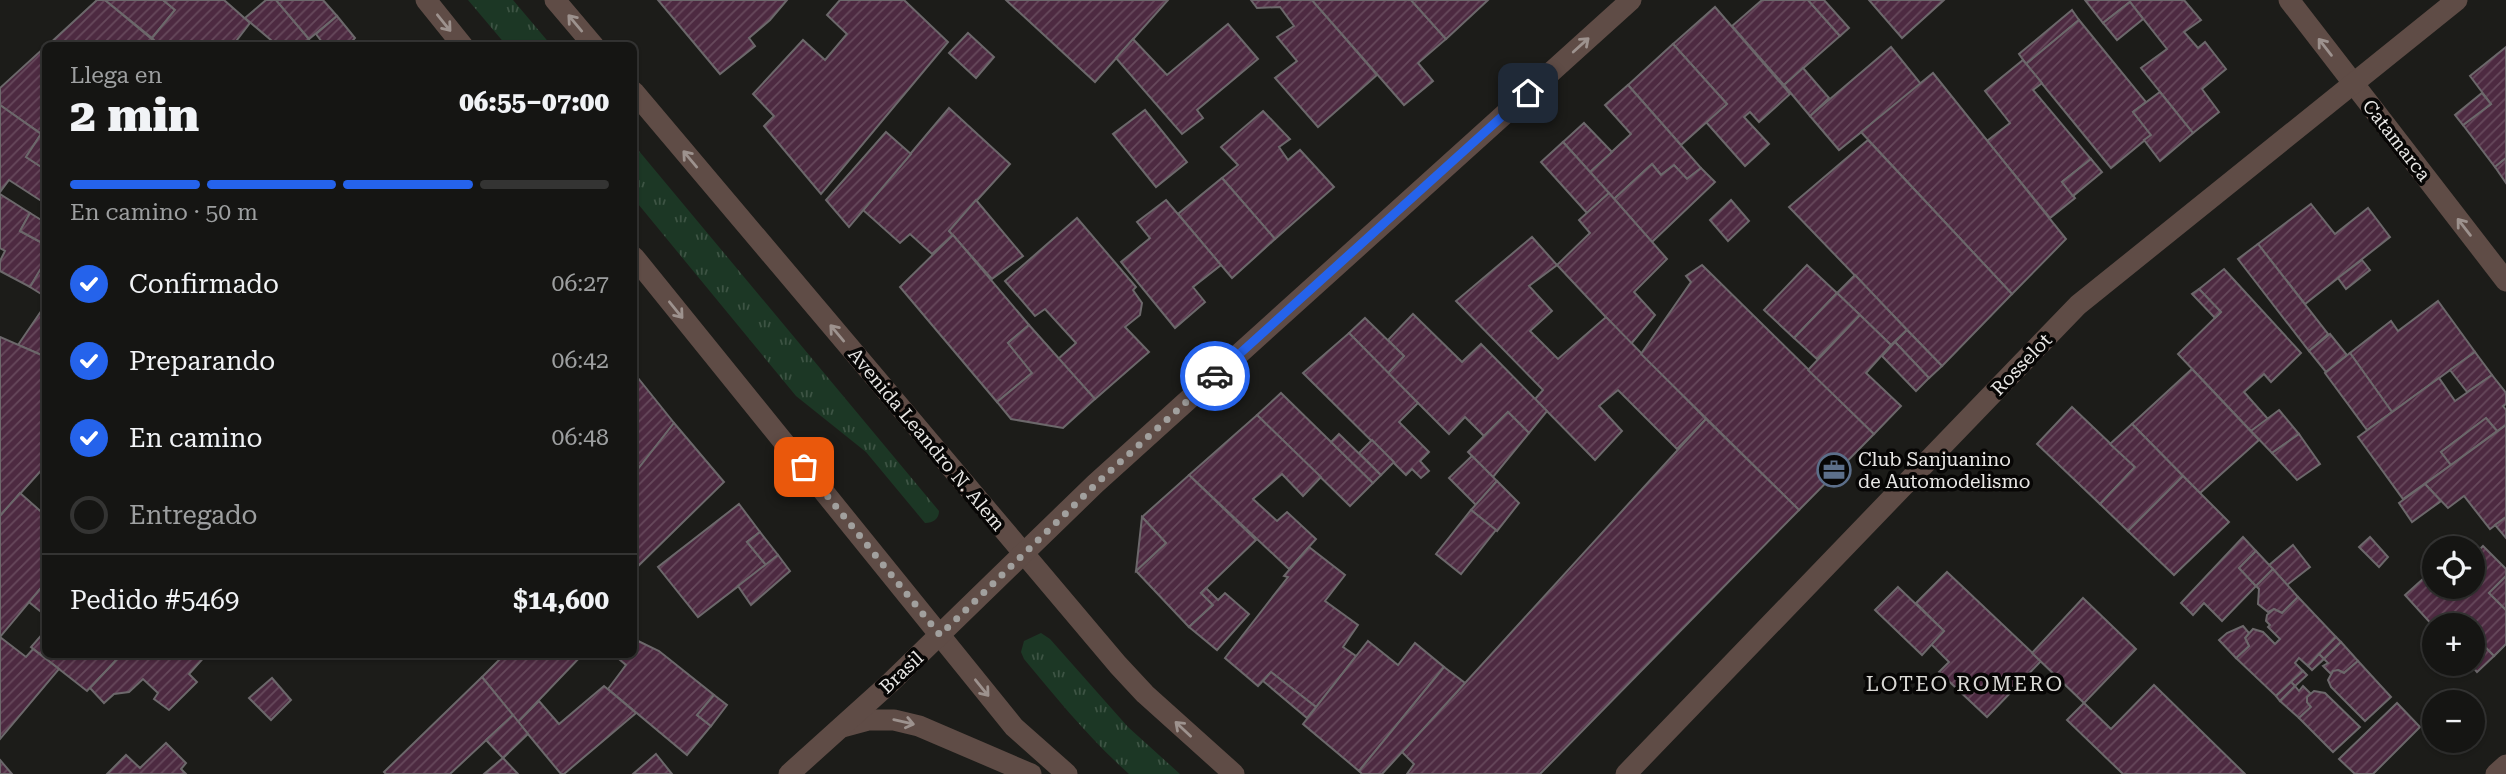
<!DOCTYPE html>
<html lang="es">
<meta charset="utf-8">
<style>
body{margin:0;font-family:"Roboto Serif",serif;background:#1e1e1c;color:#f1f3f6;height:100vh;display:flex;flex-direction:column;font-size:26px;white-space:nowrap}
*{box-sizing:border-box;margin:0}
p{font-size:23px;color:#9d9fa0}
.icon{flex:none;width:38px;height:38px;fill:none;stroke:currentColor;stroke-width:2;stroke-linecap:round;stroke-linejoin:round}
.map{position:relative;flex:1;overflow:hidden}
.panel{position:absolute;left:42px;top:42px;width:595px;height:616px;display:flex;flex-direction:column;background:#151513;border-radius:10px;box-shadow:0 2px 5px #0004,0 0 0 2px #343433}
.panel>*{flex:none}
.controls{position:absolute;left:2422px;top:536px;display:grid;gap:14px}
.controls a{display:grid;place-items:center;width:63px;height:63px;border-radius:50%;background:#151513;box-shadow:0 2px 5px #0004,0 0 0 2px #343433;font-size:35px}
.pin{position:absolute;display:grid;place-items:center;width:60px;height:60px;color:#fff;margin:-30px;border-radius:14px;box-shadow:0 4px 10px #0006}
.courier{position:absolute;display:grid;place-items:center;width:70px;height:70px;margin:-35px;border:5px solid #2563eb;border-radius:50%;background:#fff;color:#222;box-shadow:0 2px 9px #0007}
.overview em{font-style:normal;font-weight:800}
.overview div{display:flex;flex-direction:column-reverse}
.overview{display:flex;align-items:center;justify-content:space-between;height:119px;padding:0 28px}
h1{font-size:46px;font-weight:800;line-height:52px}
.bar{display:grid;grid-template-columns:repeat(4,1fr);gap:10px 7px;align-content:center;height:84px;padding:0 28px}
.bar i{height:9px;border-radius:5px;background:#343433}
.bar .active{background:#2563eb}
.bar p{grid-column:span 4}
.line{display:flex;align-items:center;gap:18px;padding:0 28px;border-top:2px solid #343433}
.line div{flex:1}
ol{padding:0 28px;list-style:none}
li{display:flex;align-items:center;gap:21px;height:77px}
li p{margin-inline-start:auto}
li .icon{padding:7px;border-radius:50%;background:#2563eb;color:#fff;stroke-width:4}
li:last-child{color:#9d9fa0}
li i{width:38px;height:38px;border:4px solid #343433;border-radius:50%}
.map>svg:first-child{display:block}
.grass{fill:url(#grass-tufts)}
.building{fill:url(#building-hatch);stroke:#6c686b;stroke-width:2}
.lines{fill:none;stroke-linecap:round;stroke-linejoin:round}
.minor{stroke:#5f4c46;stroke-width:21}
.oneway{stroke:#9d928e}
.done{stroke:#a1a09e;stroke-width:7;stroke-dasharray:0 12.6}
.route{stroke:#2563eb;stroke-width:9}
.labels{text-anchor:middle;stroke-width:7;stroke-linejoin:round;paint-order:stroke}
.street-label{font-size:19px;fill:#e8e7e5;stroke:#070605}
.poi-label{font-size:19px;fill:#e8e7e5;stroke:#070605;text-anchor:start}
.neighbourhood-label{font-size:21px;letter-spacing:2px;fill:#dad9d5;stroke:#070605}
</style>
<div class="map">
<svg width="2506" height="774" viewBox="0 0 2506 774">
<defs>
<pattern id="grass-tufts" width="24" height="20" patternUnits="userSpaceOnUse" patternTransform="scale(1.75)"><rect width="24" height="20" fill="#1c3725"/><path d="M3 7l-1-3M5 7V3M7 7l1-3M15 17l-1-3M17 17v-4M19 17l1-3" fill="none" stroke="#3d5444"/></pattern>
<pattern id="building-hatch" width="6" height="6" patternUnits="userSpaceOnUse" patternTransform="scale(1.75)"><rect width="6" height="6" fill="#4d2a41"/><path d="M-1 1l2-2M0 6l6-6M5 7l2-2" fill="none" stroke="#67495c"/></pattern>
</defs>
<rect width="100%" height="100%" fill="#1c1c19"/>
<g class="grass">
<polygon points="468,0 513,0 551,45 506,45"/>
<path d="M634 145 939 511C939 519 933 523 925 523L866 452 796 396 634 199Z"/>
<path d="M1041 633 1050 639 1128 727 1180 774H1129C1090 739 1057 699 1024 659L1021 652 1024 641Z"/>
</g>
<g class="building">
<polygon points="97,0 105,0 160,46 47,46"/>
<polygon points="105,0 163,0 175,10 152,38"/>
<polygon points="163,0 224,0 250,23 237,40 243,46 160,46 152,38 175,10"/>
<polygon points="266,0 276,0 309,39 302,46 278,46 245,18"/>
<polygon points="276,0 323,0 337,16 309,39"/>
<polygon points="658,0 787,0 770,20 749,38 755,46 720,74"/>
<polygon points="840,0 904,0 948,42 821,194 764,126 774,116 753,94 803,40 825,60 847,34 827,15"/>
<polygon points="1006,0 1168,0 1095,82"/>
<polygon points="1251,0 1312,0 1377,75 1318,127 1275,78 1297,61 1277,37 1294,26 1280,7 1257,8"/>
<polygon points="1312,0 1411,0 1446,39 1418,63 1433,81 1404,105"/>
<polygon points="1411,0 1488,0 1446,39"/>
<polygon points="1762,0 1808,0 1840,36 1784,85 1732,26"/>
<polygon points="1808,0 1824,0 1849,28 1840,36"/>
<polygon points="1869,0 1944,0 1902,38"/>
<polygon points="2085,0 2184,0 2201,20 2184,32 2198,48 2205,42 2226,69 2202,89 2219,112 2193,133 2141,68 2167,49 2130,2 2103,23"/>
<polygon points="2130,2 2143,19 2117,40 2103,23"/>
<polygon points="1715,7 1790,94 1759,122 1750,112 1744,117 1769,144 1745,166 1706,122 1727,104 1673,44"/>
<polygon points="2072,10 2079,20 2026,64 2019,54"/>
<polygon points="337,16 355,38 348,46 325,46 316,34"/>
<polygon points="2079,20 2146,102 2133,112 2151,135 2111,168 2026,64"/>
<polygon points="1228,24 1258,59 1197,110 1203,118 1182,134 1116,58 1133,39 1167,75"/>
<polygon points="968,33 994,57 976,78 949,53"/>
<polygon points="1673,44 1727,104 1681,145 1628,85"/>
<polygon points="45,47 46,47 46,137 0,105 0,88"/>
<polygon points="1891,47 1921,84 1839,150 1810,116"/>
<polygon points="2506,47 2506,158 2495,167 2463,125 2491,104 2470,76"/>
<polygon points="2023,60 2042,83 2033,90 2091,159 2062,182 2075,198 2050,218 1987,141 2010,123 1985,91"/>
<polygon points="1803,68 1829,98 1810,116 1784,85"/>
<polygon points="1933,73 2066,239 2012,294 1861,132"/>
<polygon points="1628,85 1701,168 1687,179 1674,165 1661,175 1652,164 1614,199 1590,172 1631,134 1605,105"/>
<polygon points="2160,92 2193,133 2160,161 2144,140 2151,135 2133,112"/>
<polygon points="2482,93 2491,104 2463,125 2455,115"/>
<polygon points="0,105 41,134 26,157 46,170 46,204 9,180 0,192"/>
<polygon points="949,108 1010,164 949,231 953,235 932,254 910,234 900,243 863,210"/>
<polygon points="1145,110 1187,162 1156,187 1113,134"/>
<polygon points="1263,111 1290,139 1279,147 1288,160 1300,150 1334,187 1275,239 1222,178 1238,165 1221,147"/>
<polygon points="1584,123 1612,152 1590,172 1563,142"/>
<polygon points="886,132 911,154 849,227 826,200"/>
<polygon points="41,134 46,137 46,170 26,157"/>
<polygon points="1868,140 2012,294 1942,366 1789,207"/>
<polygon points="1563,142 1609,193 1587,213 1541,162"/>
<polygon points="2506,158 2506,183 2495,167"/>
<polygon points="2091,159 2102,172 2073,196 2062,182"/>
<polygon points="1652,164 1661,175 1674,165 1687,179 1701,168 1715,182 1652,242 1614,199"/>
<polygon points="1222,178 1275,239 1232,278 1178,214"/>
<polygon points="1609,193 1667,259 1634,292 1655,315 1631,344 1557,265 1590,233 1579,220"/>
<polygon points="0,194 30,213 20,231 46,245 46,261 30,287 0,271 0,261 5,251 0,248"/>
<polygon points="976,200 1023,256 992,279 949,231"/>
<polygon points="1166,200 1221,265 1193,287 1205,302 1175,328 1121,262 1150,238 1137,222"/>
<polygon points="1731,200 1749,221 1728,241 1710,220"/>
<polygon points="2311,204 2335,234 2368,208 2390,237 2305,304 2258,244"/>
<polygon points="30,213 46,223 46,245 20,231"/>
<polygon points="1077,218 1136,287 1133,290 1142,303 1140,315 1125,327 1149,352 1095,399 1058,359 1076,343 1045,309 1035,316 1005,281"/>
<polygon points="953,235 1029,325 1008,343 1032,373 997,402 900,287"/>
<polygon points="1532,237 1557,265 1529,286 1552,311 1530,331 1558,359 1606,317 1706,419 1677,449 1618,390 1599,406 1622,431 1595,460 1535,399 1543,390 1456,301"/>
<polygon points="2258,244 2328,334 2309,351 2238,259"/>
<polygon points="2362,260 2370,270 2346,289 2338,278"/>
<polygon points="43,265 46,266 46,297 30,287"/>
<polygon points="1702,265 1874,434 1799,510 1641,354 1691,282 1686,276"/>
<polygon points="1807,265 1837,293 1794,338 1764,310"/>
<polygon points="2224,269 2301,353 2271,382 2264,374 2244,392 2268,419 2251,431 2178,354 2221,312 2199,289"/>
<polygon points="1855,275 1907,330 1891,345 1837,293"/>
<polygon points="2199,289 2221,312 2215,318 2192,294"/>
<polygon points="1837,293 1860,315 1817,359 1794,338"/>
<polygon points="2438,301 2475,352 2392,412 2350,353 2391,321 2398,331"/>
<polygon points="46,304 46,357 18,345"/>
<polygon points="1413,314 1462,362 1481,344 1547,411 1529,433 1508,412 1484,436 1465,417 1449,434 1388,373 1404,356 1388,340"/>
<polygon points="1860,315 1891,345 1866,373 1901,406 1874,434 1808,370"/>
<polygon points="1365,318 1404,356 1388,373 1349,333"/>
<polygon points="1029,325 1095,399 1063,428 1011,419 997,402 1032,373 1008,343"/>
<polygon points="1907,330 1942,366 1929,378 1895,342"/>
<polygon points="1349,333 1418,403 1399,422 1429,452 1420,461 1429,471 1421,478 1412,469 1406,475 1303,373"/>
<polygon points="2330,334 2347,355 2326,372 2309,351"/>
<polygon points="0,337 46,357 46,465 0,516"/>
<polygon points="1895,342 1929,378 1916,391 1882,356"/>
<polygon points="2475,352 2492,375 2467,392 2450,370"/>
<polygon points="2350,353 2392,412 2367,430 2325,373"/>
<polygon points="2192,369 2259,440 2200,493 2132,424"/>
<polygon points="634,373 674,423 634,474"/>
<polygon points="2492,375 2506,393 2506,404 2503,406 2506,410 2506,425 2497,431 2486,418 2441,452 2451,465 2403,499 2358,437 2439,378 2455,401"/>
<polygon points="1281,393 1373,483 1350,506 1257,415"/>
<polygon points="2072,407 2135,467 2100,504 2037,444"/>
<polygon points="2279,410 2299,434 2272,453 2251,431"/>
<polygon points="1508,412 1529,433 1493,477 1468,452"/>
<polygon points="1257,415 1321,477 1303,496 1282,474 1253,499 1277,521 1287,512 1316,539 1289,569 1189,475"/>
<polygon points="2486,418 2497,431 2451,465 2441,452"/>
<polygon points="1706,419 1799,510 1540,774 1407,774 1414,764 1402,752"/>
<polygon points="674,423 724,482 634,570 634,474"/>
<polygon points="2132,424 2183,476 2128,531 2100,504 2135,467 2110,444"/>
<polygon points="2506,425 2506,517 2490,529 2464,496 2448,508 2425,484"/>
<polygon points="1339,434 1381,475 1373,483 1331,442"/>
<polygon points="2299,434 2320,464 2297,480 2272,453"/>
<polygon points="1372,440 1394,462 1381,475 1359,453"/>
<polygon points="1472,456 1497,481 1476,505 1449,478"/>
<polygon points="1189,475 1256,540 1201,593 1213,605 1189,627 1136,571 1166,543 1142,517"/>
<polygon points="2183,476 2229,522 2174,575 2128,531"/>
<polygon points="1497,481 1519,503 1497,531 1471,510"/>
<polygon points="2425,484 2441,501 2412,522 2399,503"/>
<polygon points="20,493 46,516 46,582 0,637 0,516"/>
<polygon points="739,504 760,532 747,542 766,565 698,617 658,567"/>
<polygon points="1471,510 1496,530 1461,574 1436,554"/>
<polygon points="1142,517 1166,543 1136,571"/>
<polygon points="2506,517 2506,538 2495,525"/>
<polygon points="760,532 778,555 766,565 747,542"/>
<polygon points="2243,537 2256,551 2239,568 2256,586 2222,621 2204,603 2193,615 2181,603"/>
<polygon points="2370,537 2388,557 2379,567 2359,547"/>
<polygon points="2293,545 2310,567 2287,585 2269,565"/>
<polygon points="2483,546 2506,569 2506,576 2489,593 2506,610 2506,644 2494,656 2484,646 2473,656 2473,625 2434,625 2434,627 2405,595 2434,569 2434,586 2473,586 2473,556"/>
<polygon points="1309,547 1345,575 1325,601 1358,625 1343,647 1356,656 1316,707 1271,672 1258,686 1225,658 1288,577 1284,576"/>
<polygon points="2256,551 2273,569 2256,586 2239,568"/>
<polygon points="778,555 790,571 751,605 738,586"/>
<polygon points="2273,569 2298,597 2282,613 2274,609 2268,612 2258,604 2259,589 2256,586"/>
<polygon points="1947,572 2041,661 1987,717 1939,672 1949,662 1931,644 1944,631 1916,603"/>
<polygon points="2506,576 2506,610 2489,593"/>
<polygon points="46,582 46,616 29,602"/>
<polygon points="1898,587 1944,631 1922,655 1875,610"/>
<polygon points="1206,588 1218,600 1225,593 1249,614 1217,650 1189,627 1213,605 1201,593"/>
<polygon points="2298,597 2336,637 2308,666 2299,658 2295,663 2303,671 2276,696 2236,658 2249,646 2245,638 2253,629 2263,632 2275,644 2280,639 2268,627 2270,625 2266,621 2267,615 2274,609 2282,613"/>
<polygon points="2083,598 2136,649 2084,703 2032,653"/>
<polygon points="2243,626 2249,633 2245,638 2249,646 2236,658 2219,640 2227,633"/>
<polygon points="46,630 46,654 122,654 87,691 31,647"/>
<polygon points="0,637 26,657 33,649 59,669 0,739"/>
<polygon points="2336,637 2341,642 2324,659 2319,654"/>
<polygon points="634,639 659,651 714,695 697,715 711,726 687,755 608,689 626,665 613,654 634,654"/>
<polygon points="1368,641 1398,665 1415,643 1444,667 1359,771 1303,724"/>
<polygon points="2341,642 2358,661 2344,673 2338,670 2331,674 2323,666 2328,663 2324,659"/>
<polygon points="2484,646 2494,656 2477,672 2469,663 2473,663 2473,656"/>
<polygon points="122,654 207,654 189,674 197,682 169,710 154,699 158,693 143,679 129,692 114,694 104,703 90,688"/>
<polygon points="505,654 583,654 518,722 482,677"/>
<polygon points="2319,654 2324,659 2312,670 2308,666"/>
<polygon points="2358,661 2391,697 2365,721 2331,687 2328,680 2333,671 2338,670 2344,673"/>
<polygon points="1444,667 1465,683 1382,774 1362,774 1359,771"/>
<polygon points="2303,671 2307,675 2295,686 2291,682"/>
<polygon points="1271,672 1316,707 1307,718 1263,681"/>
<polygon points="482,677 513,715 450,774 386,774 384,772"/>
<polygon points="272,678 291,700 271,720 249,698"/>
<polygon points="2291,682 2295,686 2280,701 2276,696"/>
<polygon points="2154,685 2245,774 2123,774 2067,720 2084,703 2111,729"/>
<polygon points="604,686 636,713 564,774 561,774 518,722 539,701 559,724"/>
<polygon points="2295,686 2299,691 2303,686 2311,694 2307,702 2311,707 2299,718 2280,701"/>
<polygon points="2314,691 2325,693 2360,727 2333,752 2299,718 2311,707 2307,702 2307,697"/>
<polygon points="714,695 727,705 711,726 697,715"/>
<polygon points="2397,703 2420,727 2373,774 2355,774 2339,759"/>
<polygon points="513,715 528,734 503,758 486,740"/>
<polygon points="166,743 186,763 181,769 186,774 107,774 126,755 140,768"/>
<polygon points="656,754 672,774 633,774"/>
<polygon points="503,758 518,774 484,774"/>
<polygon points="0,760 12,774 0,774"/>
</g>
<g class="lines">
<g class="minor">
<polyline points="426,0 463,46"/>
<polyline points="555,0 594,46"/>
<polyline points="2289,0 2506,281"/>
<polyline points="634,92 1118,665 1145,694 1234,774"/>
<polyline points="634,257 1014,727 1067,774"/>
<polyline points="842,727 868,720 894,720 919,726 1031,774"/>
<polyline points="789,774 891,682 1095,484 1631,0"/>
<polyline points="1626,774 2078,305 2457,0"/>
<polyline points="2496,774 2506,765"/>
</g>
</g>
<defs><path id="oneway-shaft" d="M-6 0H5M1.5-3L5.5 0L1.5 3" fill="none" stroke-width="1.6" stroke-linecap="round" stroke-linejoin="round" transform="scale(1.75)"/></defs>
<g class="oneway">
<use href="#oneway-shaft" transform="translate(444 23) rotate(51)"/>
<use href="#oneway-shaft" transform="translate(575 23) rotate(-130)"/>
<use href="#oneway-shaft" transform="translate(1581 45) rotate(-42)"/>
<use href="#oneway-shaft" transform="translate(2325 47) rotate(-128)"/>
<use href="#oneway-shaft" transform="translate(690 159) rotate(-130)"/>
<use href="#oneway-shaft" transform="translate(2464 227) rotate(-128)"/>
<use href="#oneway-shaft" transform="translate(676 310) rotate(51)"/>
<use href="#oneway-shaft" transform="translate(837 333) rotate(-130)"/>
<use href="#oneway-shaft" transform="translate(982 688) rotate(51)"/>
<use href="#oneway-shaft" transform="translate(904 722) rotate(13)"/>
<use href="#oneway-shaft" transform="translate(1183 729) rotate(-137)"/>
</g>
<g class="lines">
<polyline class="done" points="804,467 940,635 1096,484 1215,376"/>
<polyline class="route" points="1215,376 1528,93"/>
</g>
<defs>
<symbol id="office-ring" viewBox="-11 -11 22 22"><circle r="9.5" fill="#070605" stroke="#5c6f8a" stroke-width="1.5"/><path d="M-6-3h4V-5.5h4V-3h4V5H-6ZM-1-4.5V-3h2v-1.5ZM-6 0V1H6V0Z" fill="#5c6f8a"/></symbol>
</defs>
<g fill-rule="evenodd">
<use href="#office-ring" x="1815" y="451" width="38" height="38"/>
</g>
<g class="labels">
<g class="street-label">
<text transform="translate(2397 140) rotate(52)" y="7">Catamarca</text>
<text transform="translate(2021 364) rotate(-46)" y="7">Rosselot</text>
<text transform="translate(927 439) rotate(50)" y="7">Avenida Leandro N. Alem</text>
<text transform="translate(901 672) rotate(-43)" y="7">Brasil</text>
</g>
<g class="poi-label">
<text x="1858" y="466">Club Sanjuanino<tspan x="1858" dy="22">de Automodelismo</tspan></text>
</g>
<g class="neighbourhood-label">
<text x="1965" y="691">LOTEO ROMERO</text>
</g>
</g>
</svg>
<div class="controls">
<a><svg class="icon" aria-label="locate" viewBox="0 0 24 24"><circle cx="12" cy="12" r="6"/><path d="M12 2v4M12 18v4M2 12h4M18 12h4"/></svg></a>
<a>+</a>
<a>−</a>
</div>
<div class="pin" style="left:804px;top:467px;background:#ea580c"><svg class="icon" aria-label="bag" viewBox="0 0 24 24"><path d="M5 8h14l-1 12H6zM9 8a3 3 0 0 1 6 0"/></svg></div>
<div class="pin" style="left:1528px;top:93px;background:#1f2937"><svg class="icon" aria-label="home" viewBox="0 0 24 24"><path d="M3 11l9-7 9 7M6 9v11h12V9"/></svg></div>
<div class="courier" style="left:1215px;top:376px"><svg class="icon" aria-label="car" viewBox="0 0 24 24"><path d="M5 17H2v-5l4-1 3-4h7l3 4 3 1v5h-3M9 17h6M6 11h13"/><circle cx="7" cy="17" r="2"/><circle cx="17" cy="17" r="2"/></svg></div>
<section class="panel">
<div class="overview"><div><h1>2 min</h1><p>Llega en</p></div><em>06:55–07:00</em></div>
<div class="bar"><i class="active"></i><i class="active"></i><i class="active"></i><i></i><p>En camino · 50 m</p></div>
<ol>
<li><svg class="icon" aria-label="check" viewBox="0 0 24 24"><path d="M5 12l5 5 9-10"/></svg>Confirmado<p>06:27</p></li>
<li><svg class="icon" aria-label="check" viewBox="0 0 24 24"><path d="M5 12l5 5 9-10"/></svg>Preparando<p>06:42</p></li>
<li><svg class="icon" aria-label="check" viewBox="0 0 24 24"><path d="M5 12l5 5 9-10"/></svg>En camino<p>06:48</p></li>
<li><i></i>Entregado</li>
</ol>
<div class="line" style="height:91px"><div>Pedido #5469</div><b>$14,600</b></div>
</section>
</div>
